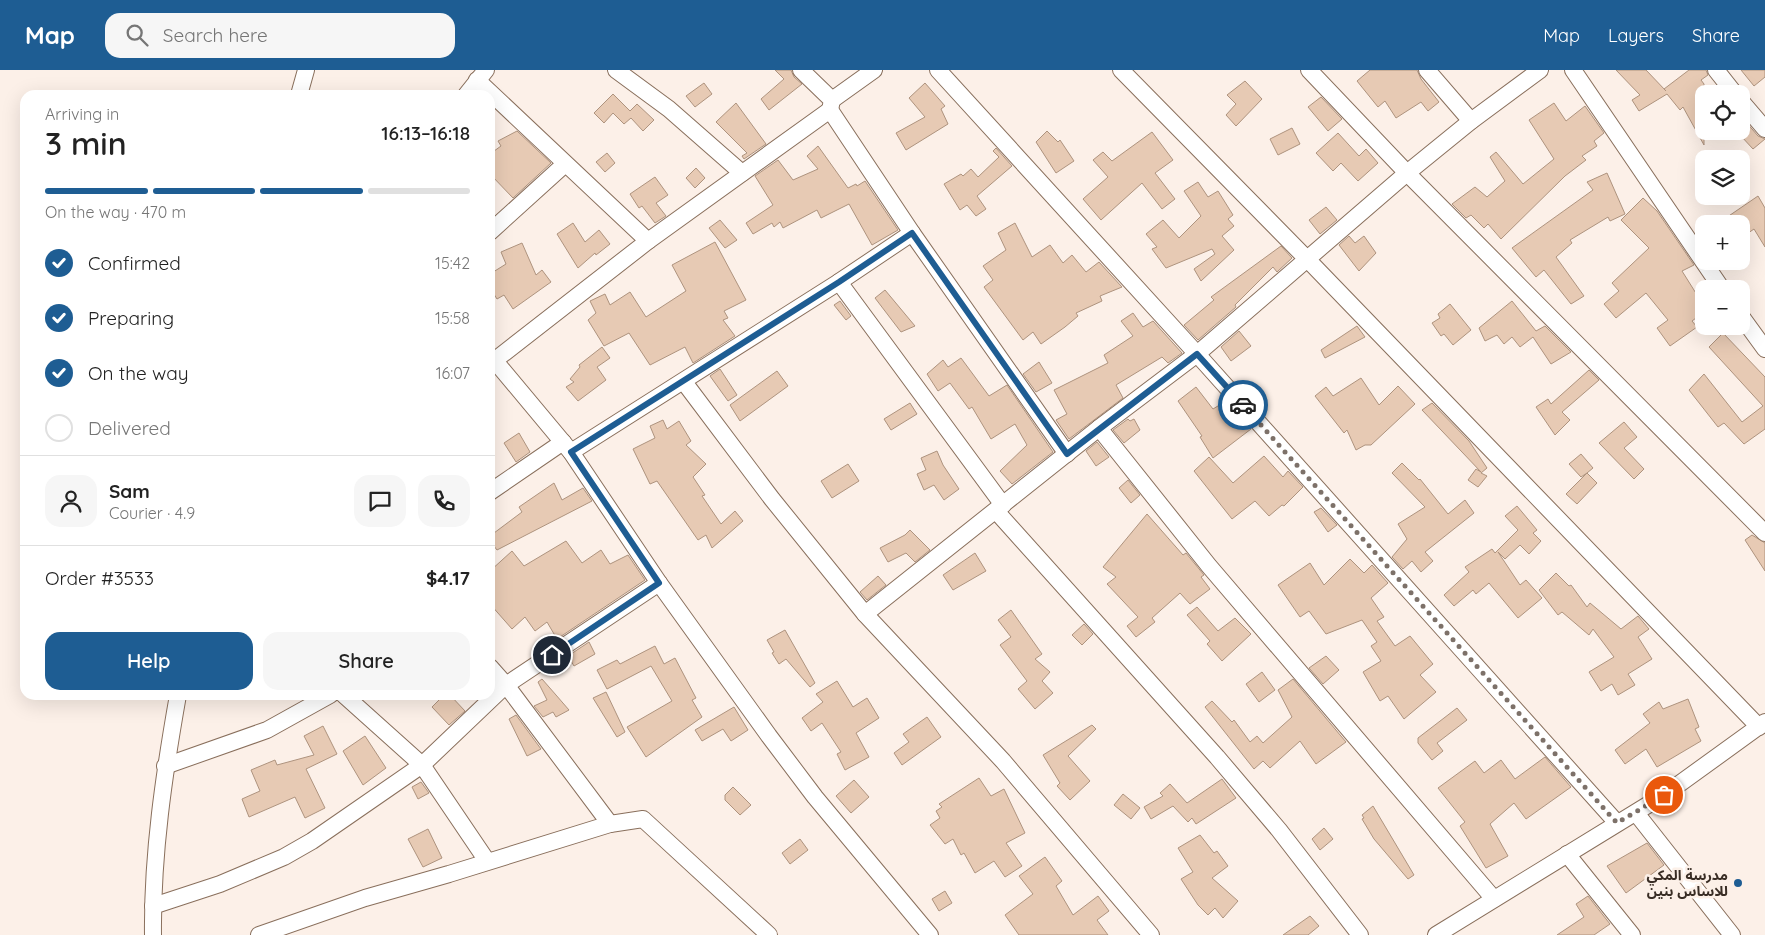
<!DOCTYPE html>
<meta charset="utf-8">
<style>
body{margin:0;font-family:Quicksand,"Noto Sans Arabic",sans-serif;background:#f6f6f6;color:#222;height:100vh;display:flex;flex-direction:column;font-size:19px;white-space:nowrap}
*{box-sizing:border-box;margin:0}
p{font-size:16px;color:#767676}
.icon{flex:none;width:28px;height:28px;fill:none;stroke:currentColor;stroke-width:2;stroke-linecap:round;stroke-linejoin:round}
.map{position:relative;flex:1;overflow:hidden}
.side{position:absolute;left:20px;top:20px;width:475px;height:610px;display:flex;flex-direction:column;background:#fff;border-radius:15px;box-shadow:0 5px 20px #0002}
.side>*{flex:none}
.buttons{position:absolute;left:1695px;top:15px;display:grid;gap:10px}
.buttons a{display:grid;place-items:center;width:55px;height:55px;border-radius:10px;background:#fff;box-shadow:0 5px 20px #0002;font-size:25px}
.pin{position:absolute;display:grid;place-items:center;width:42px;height:42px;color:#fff;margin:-21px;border:2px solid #fff;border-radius:50%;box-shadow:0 1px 5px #0007}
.courier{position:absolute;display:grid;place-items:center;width:50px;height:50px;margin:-25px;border:4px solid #1e5d93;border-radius:50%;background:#fff;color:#222;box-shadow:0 1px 6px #0007}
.head em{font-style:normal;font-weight:600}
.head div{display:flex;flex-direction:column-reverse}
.head{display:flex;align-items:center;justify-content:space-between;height:85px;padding:0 25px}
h1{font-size:32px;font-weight:600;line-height:38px}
.bar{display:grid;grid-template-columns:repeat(4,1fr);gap:8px 5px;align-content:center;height:60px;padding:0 25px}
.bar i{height:6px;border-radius:4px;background:#e0e0e0}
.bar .active{background:#1e5d93}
.bar p{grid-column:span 4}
.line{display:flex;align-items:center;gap:12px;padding:0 25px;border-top:1px solid #e0e0e0}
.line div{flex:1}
.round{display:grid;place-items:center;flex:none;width:52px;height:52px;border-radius:15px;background:#f6f6f6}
ol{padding:0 25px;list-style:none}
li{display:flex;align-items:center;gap:15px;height:55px}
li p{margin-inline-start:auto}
li .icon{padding:5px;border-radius:50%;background:#1e5d93;color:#fff;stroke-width:4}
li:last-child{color:#767676}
li i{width:28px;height:28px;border:2px solid #e0e0e0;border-radius:50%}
.action{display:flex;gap:10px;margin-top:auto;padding:10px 25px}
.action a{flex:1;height:58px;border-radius:15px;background:#1e5d93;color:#fff;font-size:20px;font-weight:600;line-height:58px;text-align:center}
.action a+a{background:#f6f6f6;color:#222}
header{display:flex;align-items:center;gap:30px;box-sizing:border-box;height:70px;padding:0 25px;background:#1e5d93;color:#fff}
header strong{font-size:24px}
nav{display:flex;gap:28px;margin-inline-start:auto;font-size:18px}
.search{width:350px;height:45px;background:#f6f6f6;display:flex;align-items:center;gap:12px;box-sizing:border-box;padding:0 18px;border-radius:15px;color:#767676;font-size:19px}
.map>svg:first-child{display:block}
.building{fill:#e7cab4;stroke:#ae937e}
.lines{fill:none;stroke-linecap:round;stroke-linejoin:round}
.minor-casing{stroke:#896f5c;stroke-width:18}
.minor{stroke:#fff;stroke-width:16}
.done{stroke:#7d7169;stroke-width:5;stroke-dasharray:0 9}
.route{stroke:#1e5d93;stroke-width:6}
.poi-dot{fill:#1e5d93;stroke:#fcf0e8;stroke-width:2}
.labels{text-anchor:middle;stroke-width:5;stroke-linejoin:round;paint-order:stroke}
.poi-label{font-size:14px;font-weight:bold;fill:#392d25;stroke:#fcf0e8;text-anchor:end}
</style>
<header>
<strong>Map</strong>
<div class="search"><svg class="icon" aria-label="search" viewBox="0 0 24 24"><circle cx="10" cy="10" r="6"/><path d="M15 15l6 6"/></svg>Search here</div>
<nav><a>Map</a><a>Layers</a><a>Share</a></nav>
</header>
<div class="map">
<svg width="1765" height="865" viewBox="0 0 1765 865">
<rect width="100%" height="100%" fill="#fcf0e8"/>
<g class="building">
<polygon points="775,0 791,0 794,7 802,14 769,40 761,29 784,9"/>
<polygon points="1370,0 1417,0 1421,9 1439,32 1428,41 1421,32 1396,48 1385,31 1378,37 1357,11"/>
<polygon points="1616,0 1646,0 1666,21 1664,19 1689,0 1706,0 1708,5 1701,10 1704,14 1704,75 1683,37 1680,40 1667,24 1639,41 1632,30 1640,25"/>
<polygon points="1741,0 1765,0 1765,7 1754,16"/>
<polygon points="1245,11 1262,29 1236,56 1226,45 1236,34 1227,25"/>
<polygon points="704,13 712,24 695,37 686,26"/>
<polygon points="925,13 945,36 941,39 948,54 906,80 896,63 925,47 909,28"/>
<polygon points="613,24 630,41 637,34 654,50 643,61 631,48 624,54 613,43 604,53 594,43"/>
<polygon points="1321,27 1342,49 1328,61 1308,37"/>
<polygon points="736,33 766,74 744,89 742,86 747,83 716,52"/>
<polygon points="1554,33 1566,51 1585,36 1604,63 1594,71 1597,76 1582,86 1586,90 1565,106 1501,169 1488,154 1484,158 1471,145 1466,148 1452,134 1475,117 1487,127 1505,111 1490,87 1496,82 1523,114 1554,89 1529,50"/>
<polygon points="1746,52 1758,66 1765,69 1753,79 1741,66 1741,56"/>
<polygon points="1292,58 1300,74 1278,85 1270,69"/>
<polygon points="517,61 551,93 513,128 490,104 490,84 501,76 498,71"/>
<polygon points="1047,61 1058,72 1060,70 1074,91 1056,103 1036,72"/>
<polygon points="1152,62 1173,90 1155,103 1175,129 1162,139 1142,113 1101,150 1083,129 1108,107 1093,90 1103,82 1112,91"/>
<polygon points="1338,63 1359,86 1366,79 1378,93 1358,111 1341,93 1333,101 1316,83"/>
<polygon points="818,76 848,118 856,114 857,116 865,111 898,160 872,175 849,134 821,148 817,140 783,158 780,152 774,157 772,153 753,164 746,153 773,135 755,106 778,90 793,110 818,99 807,86"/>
<polygon points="996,78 1012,96 977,126 986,139 976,146 967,135 960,140 944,114 961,104 963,106 971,99 978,107 999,87 993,81"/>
<polygon points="607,83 615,93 605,102 596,92"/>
<polygon points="696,98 705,108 695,118 686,108"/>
<polygon points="1607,103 1625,144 1610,151 1608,147 1570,170 1572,173 1556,187 1584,226 1571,234 1544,200 1536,207 1512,178 1593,120 1587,112"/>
<polygon points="655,107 668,125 656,133 666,146 655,153 642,136 639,138 630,124"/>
<polygon points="1198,112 1208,127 1218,121 1233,145 1228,149 1234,156 1222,166 1234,180 1201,211 1194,199 1215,184 1212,179 1166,198 1152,179 1157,177 1146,164 1163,150 1179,168 1201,146 1184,121"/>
<polygon points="1758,126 1765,138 1765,177 1754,159 1741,168 1741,154 1717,154"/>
<polygon points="1643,128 1657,141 1694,195 1682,201 1704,236 1704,242 1692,251 1697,257 1670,276 1657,258 1668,250 1646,223 1616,248 1604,234 1619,221 1612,213 1649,178 1621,150"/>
<polygon points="1326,137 1337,150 1320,164 1309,150"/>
<polygon points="720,150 737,170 725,178 709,158"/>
<polygon points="573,153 585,172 599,160 610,174 596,185 595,183 578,198 557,164"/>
<polygon points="1015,153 1032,187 1050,175 1063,193 1072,185 1086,202 1099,192 1122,217 1100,226 1102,231 1076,243 1078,246 1065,257 1041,274 1033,262 1023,270 984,217 993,210 983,196 1006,180 998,163"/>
<polygon points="1349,166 1355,173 1364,166 1376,183 1359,201 1339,175"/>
<polygon points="715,172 746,230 724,241 728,248 723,250 735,266 693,293 685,277 650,295 629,263 604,276 588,250 596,243 590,231 605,224 610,235 630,222 646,247 686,221 672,195"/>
<polygon points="522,173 536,205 542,200 551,212 513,239 504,225 497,229 490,218 490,204 506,194 501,182"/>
<polygon points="1281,176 1292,188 1277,202 1273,197 1235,235 1236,237 1198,270 1184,255 1214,230 1211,227"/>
<polygon points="885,220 915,256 901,262 875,228"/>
<polygon points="840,231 851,246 846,250 834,235"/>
<polygon points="1512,231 1536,261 1545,256 1571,282 1551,294 1533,267 1520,277 1512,267 1504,274 1497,265 1485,271 1479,258"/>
<polygon points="1450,234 1471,260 1453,275 1444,264 1441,266 1432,253 1440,248 1438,244"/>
<polygon points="1133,243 1143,257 1153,251 1182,283 1168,293 1162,287 1116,315 1123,328 1069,369 1056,350 1067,344 1054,320 1108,293 1104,285 1133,266 1121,251"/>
<polygon points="1357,256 1365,267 1325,288 1321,280"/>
<polygon points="1239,261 1251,276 1231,291 1221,277"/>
<polygon points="1723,263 1765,307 1765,359 1744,374 1724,353 1718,357 1689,320 1704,304 1742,352 1763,336 1709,277"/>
<polygon points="602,277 610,288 597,297 606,310 578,331 566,317 574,312 570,309 580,297 579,295"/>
<polygon points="961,288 989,326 1007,315 1053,382 1012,414 1000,401 1027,375 1015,354 991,369 972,337 969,339 950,313 938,321 927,304 943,290 948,297"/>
<polygon points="1039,292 1052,313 1036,322 1023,304"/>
<polygon points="720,299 737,325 728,331 710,306"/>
<polygon points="1589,300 1599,310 1562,342 1570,350 1555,365 1536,337 1548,329 1551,334"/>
<polygon points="777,301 788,316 740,351 730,335"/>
<polygon points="1361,308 1379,335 1398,316 1415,334 1371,375 1365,375 1356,380 1347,360 1344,363 1315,326 1326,317 1333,326"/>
<polygon points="1196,317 1213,339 1226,331 1251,359 1213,388 1200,367 1202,366 1178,331"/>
<polygon points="910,333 917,344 891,360 884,349"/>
<polygon points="1432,333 1469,371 1487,398 1481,403 1487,406 1478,417 1468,410 1476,399 1481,402 1422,340"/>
<polygon points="1128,349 1130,351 1134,349 1140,360 1124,373 1113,360"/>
<polygon points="663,350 667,359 679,351 691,371 686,375 706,394 693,407 705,425 702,426 721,454 735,441 743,451 712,478 706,465 698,470 657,411 650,414 633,379 655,368 650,356"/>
<polygon points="1624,352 1637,367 1624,378 1644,399 1634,409 1599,373"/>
<polygon points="519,363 530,382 516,392 504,373"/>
<polygon points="1097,372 1109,387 1096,396 1086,381"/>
<polygon points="937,381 943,395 959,419 944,430 934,415 924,420 917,404 926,400 921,388"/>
<polygon points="1581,384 1593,398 1587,403 1597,413 1577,434 1566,424 1587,403 1581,407 1569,394"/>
<polygon points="1264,386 1283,407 1288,401 1303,417 1284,436 1282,435 1269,446 1255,431 1232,449 1194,401 1209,387 1233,413"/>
<polygon points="1402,393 1419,410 1420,409 1448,444 1465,430 1474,443 1425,482 1433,491 1421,502 1412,491 1403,499 1392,487 1407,469 1398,454 1425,437 1392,403"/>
<polygon points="848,394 859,411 832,428 821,411"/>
<polygon points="1128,410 1140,425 1131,433 1119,418"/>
<polygon points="554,413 562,430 583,418 592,431 497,480 490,471 490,466 522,442 519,437"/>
<polygon points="1517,436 1537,460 1533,463 1541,471 1529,484 1520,475 1505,489 1498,482 1520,515 1526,510 1542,528 1518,548 1489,513 1476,524 1473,520 1454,536 1444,525 1469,502 1465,497 1492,479 1495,483 1518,460 1505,446"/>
<polygon points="1321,438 1337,455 1328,462 1314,442"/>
<polygon points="1147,444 1183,485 1186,483 1204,505 1201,507 1210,519 1190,534 1180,523 1152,548 1155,552 1136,567 1127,556 1138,547 1107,514 1116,507 1103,497"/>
<polygon points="910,460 930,480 915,492 906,483 888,492 880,478 905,465"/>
<polygon points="1752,465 1765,473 1765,501 1745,470"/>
<polygon points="566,471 582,493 601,480 610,494 628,485 645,510 557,569 547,552 535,561 525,547 512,559 490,534 490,501 512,481 524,496"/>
<polygon points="975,483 986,501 953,520 943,505"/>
<polygon points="1350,489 1364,503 1372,495 1388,513 1371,528 1384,547 1377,551 1395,576 1410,566 1433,594 1420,605 1436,622 1404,649 1388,626 1380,631 1363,602 1381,591 1371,576 1377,572 1362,550 1326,564 1309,541 1300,547 1278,515 1310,493 1324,515"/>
<polygon points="1556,503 1569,516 1571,515 1587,537 1590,533 1621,559 1638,546 1649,559 1638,567 1652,589 1628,604 1635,615 1618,625 1612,614 1601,621 1589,602 1614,587 1593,559 1589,565 1562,542 1558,545 1539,520"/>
<polygon points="878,506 886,515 867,530 860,522"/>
<polygon points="1197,537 1218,561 1235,548 1251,564 1222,591 1207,574 1210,571 1187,545"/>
<polygon points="1011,540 1042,584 1035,589 1050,602 1042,611 1053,623 1035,639 1018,619 1027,611 1000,575 1011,567 998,550"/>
<polygon points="1084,554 1093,564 1082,575 1072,565"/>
<polygon points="785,560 815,613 810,617 786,589 779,594 772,583 774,582 767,570"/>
<polygon points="589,572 595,584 574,596 568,586"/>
<polygon points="655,576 664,594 675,588 696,628 692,630 702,647 646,687 627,657 672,631 651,596 607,619 597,600 617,590 620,594"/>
<polygon points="1326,586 1339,600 1323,614 1309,598"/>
<polygon points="1262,602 1275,620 1259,632 1246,614"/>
<polygon points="542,609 556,625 569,640 556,647 553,642 543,647 534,636 547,630 538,612"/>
<polygon points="1293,609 1346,672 1316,694 1300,671 1270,698 1263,691 1254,699 1205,637 1212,631 1232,652 1234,650 1250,672 1257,666 1263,673 1292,647 1278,620"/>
<polygon points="837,611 853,637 867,628 879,648 856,663 869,687 845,700 837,684 841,682 822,653 811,661 802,648 823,632 816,624"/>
<polygon points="606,622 625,662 617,667 593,628"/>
<polygon points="444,625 450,625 465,641 449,655 432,637"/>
<polygon points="1688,629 1699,657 1695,659 1701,671 1657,697 1646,679 1625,694 1615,680 1650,653 1643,644 1659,632 1663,639"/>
<polygon points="734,637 748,660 731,671 723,659 702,671 695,660"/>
<polygon points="1457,638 1467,650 1437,673 1443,681 1432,690 1418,673 1418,668"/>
<polygon points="516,645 541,679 527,686 509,649"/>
<polygon points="927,647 941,667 902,695 894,683 909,672 903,664"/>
<polygon points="1092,655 1096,659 1068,686 1090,711 1070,730 1057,716 1060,713 1043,685"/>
<polygon points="323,656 337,684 306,699 325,738 305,748 295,727 249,747 242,729 260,721 251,700 275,690 277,695 314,685 304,666"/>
<polygon points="365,666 386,698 363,715 343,681"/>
<polygon points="1545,687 1571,717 1526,749 1514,733 1490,754 1508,786 1486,798 1460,756 1465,752 1438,718 1475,691 1484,703 1501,690 1515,709"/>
<polygon points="979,708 991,726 1004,719 1025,763 1006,773 1022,796 1005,807 994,791 975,803 964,783 961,785 953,769 945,774 930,755 940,748 936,741 942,737 939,734"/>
<polygon points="1222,709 1236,728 1196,754 1192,748 1188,752 1173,736 1151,749 1144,737 1163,726 1160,723 1170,714 1187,733"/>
<polygon points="854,710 869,727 851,743 836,726"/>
<polygon points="421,712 429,723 418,729 412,717"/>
<polygon points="733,717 751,735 740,745 725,730 725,725"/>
<polygon points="1123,724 1140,738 1131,749 1114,735"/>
<polygon points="1373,736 1414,805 1408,809 1374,769 1362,749 1364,748 1362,745"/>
<polygon points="1324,758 1333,769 1320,780 1312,769"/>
<polygon points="428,759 442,788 423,797 408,769"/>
<polygon points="1200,765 1214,783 1217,781 1228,796 1212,808 1238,831 1223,848 1215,838 1208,845 1198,835 1181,809 1193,802 1178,778"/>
<polygon points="800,769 808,780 790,794 782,783"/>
<polygon points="1647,773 1664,795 1626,823 1607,796"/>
<polygon points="1045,787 1062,811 1056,816 1073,845 1098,826 1109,841 1097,850 1108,865 1019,865 1005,845 1033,824 1019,806"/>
<polygon points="945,821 952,833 939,841 932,829"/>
<polygon points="1588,826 1610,854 1594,865 1557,865 1584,847 1576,834"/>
<polygon points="1310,846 1319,856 1308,865 1283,865"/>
</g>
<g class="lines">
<defs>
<g id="minor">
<polyline points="616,0 669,39 742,103"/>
<polyline points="801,0 832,30 830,40"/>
<polyline points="938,0 1197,284 1617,753"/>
<polyline points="1121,0 1308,190 1759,657"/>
<polyline points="1309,0 1407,103 1765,463"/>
<polyline points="1427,0 1471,51"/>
<polyline points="1573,0 1722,219"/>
<polyline points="1716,0 1735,24"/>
<polyline points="477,10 648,171"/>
<polyline points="299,25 306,0"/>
<polyline points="466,25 486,0"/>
<polyline points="832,30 874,0"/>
<polyline points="1741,31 1765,59"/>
<polyline points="490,162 565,94"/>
<polyline points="839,212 1003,435"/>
<polyline points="1741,246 1765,279"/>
<polyline points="495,291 571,382 659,513 769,666 815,727 930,865"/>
<polyline points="490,294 648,171 830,40 912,163 1067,384"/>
<polyline points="684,312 772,429 865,544 1003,691 1151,865"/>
<polyline points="1099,358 1209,496 1494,829"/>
<polyline points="571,382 839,212 912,163"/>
<polyline points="490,422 563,372"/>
<polyline points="996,441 1217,687 1279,760 1360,865"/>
<polyline points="865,544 1099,358 1197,284 1407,103 1471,51 1540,0"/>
<polyline points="490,597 506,615 610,754"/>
<polyline points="344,625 422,695 487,791"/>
<polyline points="165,696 267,660 330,625"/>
<polyline points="1636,743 1732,865"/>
<polyline points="1567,784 1632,865"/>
<polyline points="153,836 220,814 284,787 312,771 422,695 506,615 659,513"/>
<path d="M153 865C152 785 164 704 178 625"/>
<polyline points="259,865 365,828 449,804 610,754 643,749 769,865"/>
<polyline points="1436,865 1664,725 1765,652"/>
</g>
</defs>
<use href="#minor" class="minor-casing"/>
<use href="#minor" class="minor"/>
</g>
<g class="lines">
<polyline class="done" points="1243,335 1617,753 1664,725"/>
<polyline class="route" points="552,585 659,513 571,382 839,212 912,163 1067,384 1197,284 1243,335"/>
</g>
<circle class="poi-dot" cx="1738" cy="813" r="5"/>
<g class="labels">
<g class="poi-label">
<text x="1728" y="810">مدرسة المكي<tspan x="1728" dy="16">للاساس بنين</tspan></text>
</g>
</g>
</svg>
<div class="buttons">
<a><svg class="icon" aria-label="locate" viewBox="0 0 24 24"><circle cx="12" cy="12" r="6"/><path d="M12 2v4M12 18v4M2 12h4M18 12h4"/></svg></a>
<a><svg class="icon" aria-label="layers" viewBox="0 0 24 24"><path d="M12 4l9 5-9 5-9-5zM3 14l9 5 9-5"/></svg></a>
<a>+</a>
<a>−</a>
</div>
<div class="pin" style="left:1664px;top:725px;background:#ea580c"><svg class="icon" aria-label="bag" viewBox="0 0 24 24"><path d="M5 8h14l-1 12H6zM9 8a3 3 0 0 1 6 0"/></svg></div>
<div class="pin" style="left:552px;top:585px;background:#1f2937"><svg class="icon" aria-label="home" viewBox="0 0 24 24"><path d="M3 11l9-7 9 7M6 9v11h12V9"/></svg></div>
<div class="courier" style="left:1243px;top:335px"><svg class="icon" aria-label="car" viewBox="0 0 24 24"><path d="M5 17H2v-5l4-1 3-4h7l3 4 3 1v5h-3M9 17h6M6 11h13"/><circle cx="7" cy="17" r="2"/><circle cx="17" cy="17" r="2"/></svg></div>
<section class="side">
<div class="head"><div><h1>3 min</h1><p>Arriving in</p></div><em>16:13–16:18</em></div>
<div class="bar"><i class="active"></i><i class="active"></i><i class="active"></i><i></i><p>On the way · 470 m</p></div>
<ol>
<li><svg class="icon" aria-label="check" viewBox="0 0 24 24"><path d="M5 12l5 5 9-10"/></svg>Confirmed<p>15:42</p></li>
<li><svg class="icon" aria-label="check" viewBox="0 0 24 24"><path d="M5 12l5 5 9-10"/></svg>Preparing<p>15:58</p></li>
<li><svg class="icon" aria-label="check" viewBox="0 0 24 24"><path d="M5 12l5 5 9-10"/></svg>On the way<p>16:07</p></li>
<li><i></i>Delivered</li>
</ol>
<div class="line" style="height:90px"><a class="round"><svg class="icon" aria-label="person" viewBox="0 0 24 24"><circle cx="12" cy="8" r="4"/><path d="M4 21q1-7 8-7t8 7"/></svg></a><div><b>Sam</b><p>Courier · 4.9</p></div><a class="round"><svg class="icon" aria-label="chat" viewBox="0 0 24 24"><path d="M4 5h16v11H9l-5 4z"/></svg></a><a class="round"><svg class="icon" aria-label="phone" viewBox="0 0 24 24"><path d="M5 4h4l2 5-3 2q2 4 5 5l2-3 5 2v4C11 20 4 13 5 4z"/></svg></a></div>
<div class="line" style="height:65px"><div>Order #3533</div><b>$4.17</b></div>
<div class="action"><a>Help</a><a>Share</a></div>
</section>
</div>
